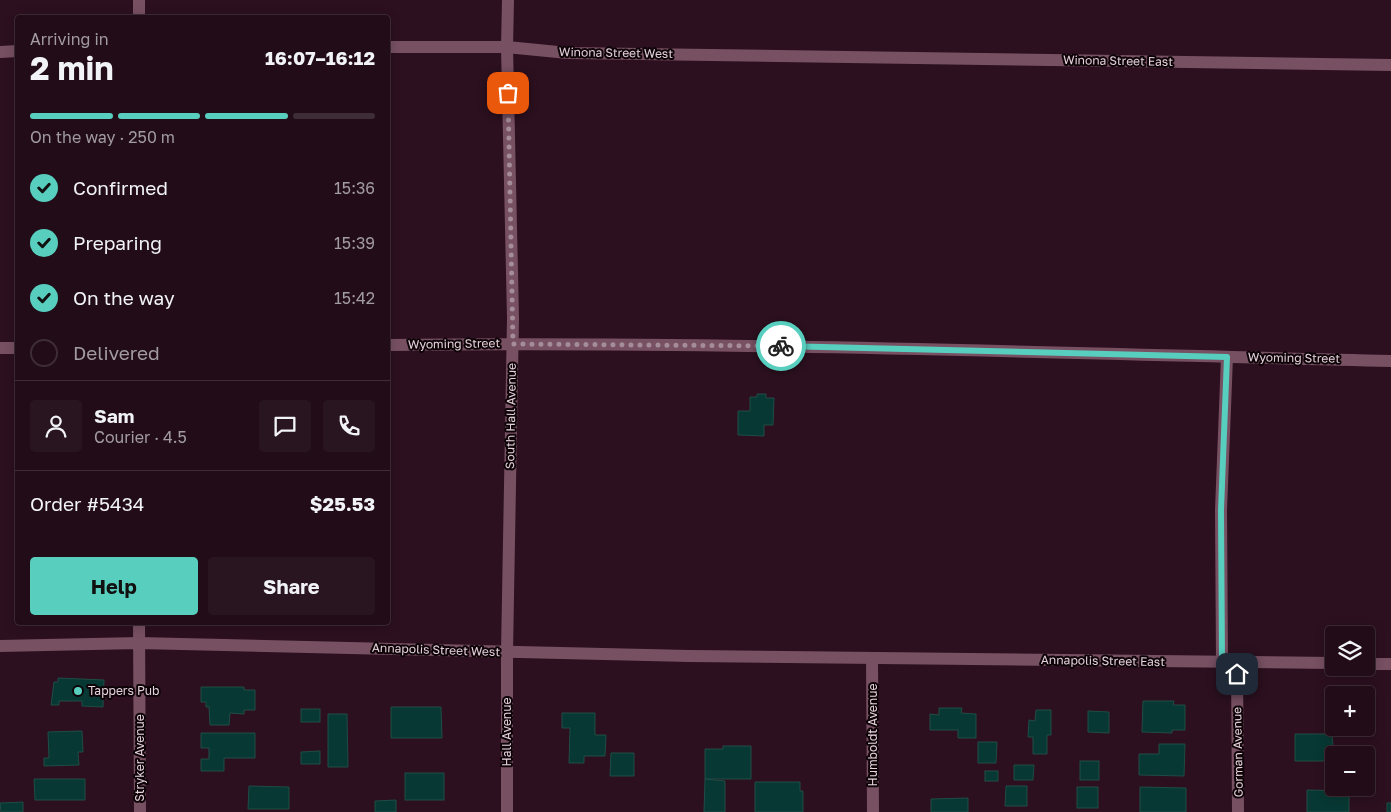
<!DOCTYPE html>
<meta charset="utf-8">
<style>
body{margin:0;font-family:"Golos Text",sans-serif;background:#291520;color:#f1f3f6;height:100vh;display:flex;flex-direction:column;font-size:19px;white-space:nowrap}
*{box-sizing:border-box;margin:0}
p{font-size:16px;color:#a29ba1}
.icon{flex:none;width:28px;height:28px;fill:none;stroke:currentColor;stroke-width:2;stroke-linecap:round;stroke-linejoin:round}
.map{position:relative;flex:1;overflow:hidden}
.details{position:absolute;left:15px;top:15px;width:375px;height:610px;display:flex;flex-direction:column;background:#210c17;border-radius:5px;box-shadow:0 2px 12px #0003,0 0 0 1px #3e2c36}
.details>*{flex:none}
.tools{position:absolute;left:1325px;top:626px;display:grid;gap:10px}
.tools a{display:grid;place-items:center;width:50px;height:50px;border-radius:5px;background:#210c17;box-shadow:0 2px 12px #0003,0 0 0 1px #3e2c36;font-size:25px}
.pin{position:absolute;display:grid;place-items:center;width:42px;height:42px;color:#fff;margin:-21px;border-radius:10px;box-shadow:0 2px 8px #0006}
.courier{position:absolute;display:grid;place-items:center;width:50px;height:50px;margin:-25px;border:4px solid #58cebf;border-radius:50%;background:#fff;color:#222;box-shadow:0 1px 6px #0007}
.summary em{font-style:normal;font-weight:700}
.summary div{display:flex;flex-direction:column-reverse}
.summary{display:flex;align-items:center;justify-content:space-between;height:85px;padding:0 15px}
h1{font-size:32px;font-weight:700;line-height:38px}
.bar{display:grid;grid-template-columns:repeat(4,1fr);gap:8px 5px;align-content:center;height:60px;padding:0 15px}
.bar i{height:6px;border-radius:4px;background:#3e2c36}
.bar .current{background:#58cebf}
.bar p{grid-column:span 4}
.line{display:flex;align-items:center;gap:12px;padding:0 15px;border-top:1px solid #3e2c36}
.line div{flex:1}
.round{display:grid;place-items:center;flex:none;width:52px;height:52px;border-radius:5px;background:#291520}
ol{padding:0 15px;list-style:none}
li{display:flex;align-items:center;gap:15px;height:55px}
li p{margin-inline-start:auto}
li .icon{padding:5px;border-radius:50%;background:#58cebf;color:#111;stroke-width:4}
li:last-child{color:#a29ba1}
li i{width:28px;height:28px;border:2px solid #3e2c36;border-radius:50%}
.cta{display:flex;gap:10px;margin-top:auto;padding:10px 15px}
.cta a{flex:1;height:58px;border-radius:5px;background:#58cebf;color:#111;font-size:20px;font-weight:700;line-height:58px;text-align:center}
.cta a+a{background:#291520;color:#f1f3f6}
.map>svg:first-child{display:block}
.building{fill:#083833;stroke:#204c46}
.lines{fill:none;stroke-linecap:round;stroke-linejoin:round}
.minor{stroke:#775062;stroke-width:12}
.done{stroke:#a48d99;stroke-width:5;stroke-dasharray:0 9}
.route{stroke:#58cebf;stroke-width:6}
.poi-dot{fill:#58cebf;stroke:#0d0307;stroke-width:2}
.labels{text-anchor:middle;stroke-width:4;stroke-linejoin:round;paint-order:stroke}
.street-label{font-size:12px;fill:#e5d1da;stroke:#0d0307}
.poi-label{font-size:12px;fill:#e5d1da;stroke:#0d0307;text-anchor:start}
</style>
<div class="map">
<svg width="1391" height="812" viewBox="0 0 1391 812">
<rect width="100%" height="100%" fill="#2c101f"/>
<g class="building">
<polygon points="757,394 766,394 766,398 774,398 773,425 764,425 764,436 738,435 738,411 750,411 750,397 757,397"/>
<polygon points="58,678 104,680 103,707 82,706 82,701 59,701 59,705 51,705 54,682 58,682"/>
<polygon points="201,687 244,687 244,690 255,690 255,710 244,710 244,714 230,713 229,725 210,725 209,707 206,707 206,702 201,702"/>
<polygon points="1143,701 1174,701 1173,705 1185,705 1185,730 1172,730 1172,733 1142,732"/>
<polygon points="391,707 441,707 442,738 391,738"/>
<polygon points="939,708 962,708 961,713 976,714 976,738 958,738 958,730 930,730 930,714 939,715"/>
<rect x="301" y="709" width="19" height="13"/>
<polygon points="1036,710 1051,710 1051,735 1047,735 1047,754 1033,754 1033,737 1028,737 1029,720 1035,721"/>
<polygon points="1088,711 1109,712 1109,733 1088,732"/>
<polygon points="562,713 595,713 595,735 606,735 605,756 584,756 584,763 569,763 570,728 562,728"/>
<polygon points="328,714 347,714 348,767 328,767"/>
<polygon points="82,731 83,752 78,752 79,765 44,766 44,758 49,758 48,732"/>
<polygon points="201,733 255,733 255,758 224,758 224,771 201,771 201,759 209,759 209,748 201,748"/>
<polygon points="1295,734 1332,734 1334,761 1295,761"/>
<polygon points="978,742 997,742 996,763 978,763"/>
<polygon points="1159,744 1185,744 1184,776 1139,775 1139,754 1159,754"/>
<polygon points="723,746 751,746 751,779 705,779 705,749 723,749"/>
<polygon points="320,751 320,764 301,764 301,752"/>
<polygon points="611,753 634,753 634,776 610,776"/>
<rect x="1080" y="761" width="19" height="19"/>
<polygon points="1014,765 1034,765 1033,780 1014,780"/>
<rect x="985" y="771" width="13" height="10"/>
<rect x="405" y="773" width="39" height="27"/>
<polygon points="34,779 85,779 85,800 35,800"/>
<polygon points="705,779 725,781 725,812 704,812"/>
<polygon points="755,782 800,782 800,791 803,791 803,812 755,812"/>
<polygon points="249,786 289,787 289,809 248,809"/>
<polygon points="1006,786 1027,786 1027,806 1005,806"/>
<rect x="1077" y="787" width="21" height="21"/>
<polygon points="1140,787 1186,788 1186,812 1140,812"/>
<polygon points="1307,790 1349,791 1349,812 1307,812"/>
<polygon points="968,798 968,812 931,812 931,799"/>
<polygon points="396,800 396,812 375,812 375,801"/>
<polygon points="23,802 23,812 1,812 0,803"/>
<rect x="1387" y="803" width="4" height="9"/>
</g>
<g class="lines">
<g class="minor">
<polyline points="139,0 139,18"/>
<polyline points="388,47 507,47 568,53 1391,65"/>
<polyline points="0,52 18,51"/>
<path d="M388 345C722 341 1056 353 1391 361"/>
<polyline points="0,348 18,348"/>
<polyline points="139,622 140,812"/>
<polyline points="0,646 139,643 689,656 1334,663"/>
<polyline points="872,658 873,812"/>
<polyline points="1222,662 1221,510 1227,357"/>
<polyline points="1237,662 1238,812"/>
<polyline points="1366,664 1391,664"/>
<polyline points="507,812 507,652 513,318 507,47 508,0"/>
</g>
</g>
<g class="lines">
<polyline class="done" points="508,93 513,344 781,346"/>
<polyline class="route" points="781,346 1227,357 1221,510 1222,662 1236,662 1237,674"/>
</g>
<circle class="poi-dot" cx="78" cy="691" r="5"/>
<g class="labels">
<g class="street-label">
<text transform="translate(616 53) rotate(1)" y="4">Winona Street West</text>
<text transform="translate(1118 61) rotate(1)" y="4">Winona Street East</text>
<text transform="translate(454 344) rotate(-1)" y="4">Wyoming Street</text>
<text transform="translate(1294 358) rotate(1)" y="4">Wyoming Street</text>
<text transform="translate(511 416) rotate(-89)" y="4">South Hall Avenue</text>
<text transform="translate(436 650) rotate(2)" y="4">Annapolis Street West</text>
<text transform="translate(1103 661) rotate(1)" y="4">Annapolis Street East</text>
<text transform="translate(507 732) rotate(-90)" y="4">Hall Avenue</text>
<text transform="translate(873 735) rotate(-90)" y="4">Humboldt Avenue</text>
<text transform="translate(1238 752) rotate(-91)" y="4">Gorman Avenue</text>
<text transform="translate(140 758) rotate(-90)" y="4">Stryker Avenue</text>
</g>
<g class="poi-label">
<text x="88" y="695">Tappers Pub</text>
</g>
</g>
</svg>
<div class="tools">
<a><svg class="icon" aria-label="layers" viewBox="0 0 24 24"><path d="M12 4l9 5-9 5-9-5zM3 14l9 5 9-5"/></svg></a>
<a>+</a>
<a>−</a>
</div>
<div class="pin" style="left:508px;top:93px;background:#ea580c"><svg class="icon" aria-label="bag" viewBox="0 0 24 24"><path d="M5 8h14l-1 12H6zM9 8a3 3 0 0 1 6 0"/></svg></div>
<div class="pin" style="left:1237px;top:674px;background:#1f2937"><svg class="icon" aria-label="home" viewBox="0 0 24 24"><path d="M3 11l9-7 9 7M6 9v11h12V9"/></svg></div>
<div class="courier" style="left:781px;top:346px"><svg class="icon" aria-label="bike" viewBox="0 0 24 24"><circle cx="6" cy="16" r="4"/><circle cx="18" cy="16" r="4"/><path d="M6 16l4-8h5l3 8M10 8l3 8H6M13 5h3"/></svg></div>
<section class="details">
<div class="summary"><div><h1>2 min</h1><p>Arriving in</p></div><em>16:07–16:12</em></div>
<div class="bar"><i class="current"></i><i class="current"></i><i class="current"></i><i></i><p>On the way · 250 m</p></div>
<ol>
<li><svg class="icon" aria-label="check" viewBox="0 0 24 24"><path d="M5 12l5 5 9-10"/></svg>Confirmed<p>15:36</p></li>
<li><svg class="icon" aria-label="check" viewBox="0 0 24 24"><path d="M5 12l5 5 9-10"/></svg>Preparing<p>15:39</p></li>
<li><svg class="icon" aria-label="check" viewBox="0 0 24 24"><path d="M5 12l5 5 9-10"/></svg>On the way<p>15:42</p></li>
<li><i></i>Delivered</li>
</ol>
<div class="line" style="height:90px"><a class="round"><svg class="icon" aria-label="person" viewBox="0 0 24 24"><circle cx="12" cy="8" r="4"/><path d="M4 21q1-7 8-7t8 7"/></svg></a><div><b>Sam</b><p>Courier · 4.5</p></div><a class="round"><svg class="icon" aria-label="chat" viewBox="0 0 24 24"><path d="M4 5h16v11H9l-5 4z"/></svg></a><a class="round"><svg class="icon" aria-label="phone" viewBox="0 0 24 24"><path d="M5 4h4l2 5-3 2q2 4 5 5l2-3 5 2v4C11 20 4 13 5 4z"/></svg></a></div>
<div class="line" style="height:65px"><div>Order #5434</div><b>$25.53</b></div>
<div class="cta"><a>Help</a><a>Share</a></div>
</section>
</div>
